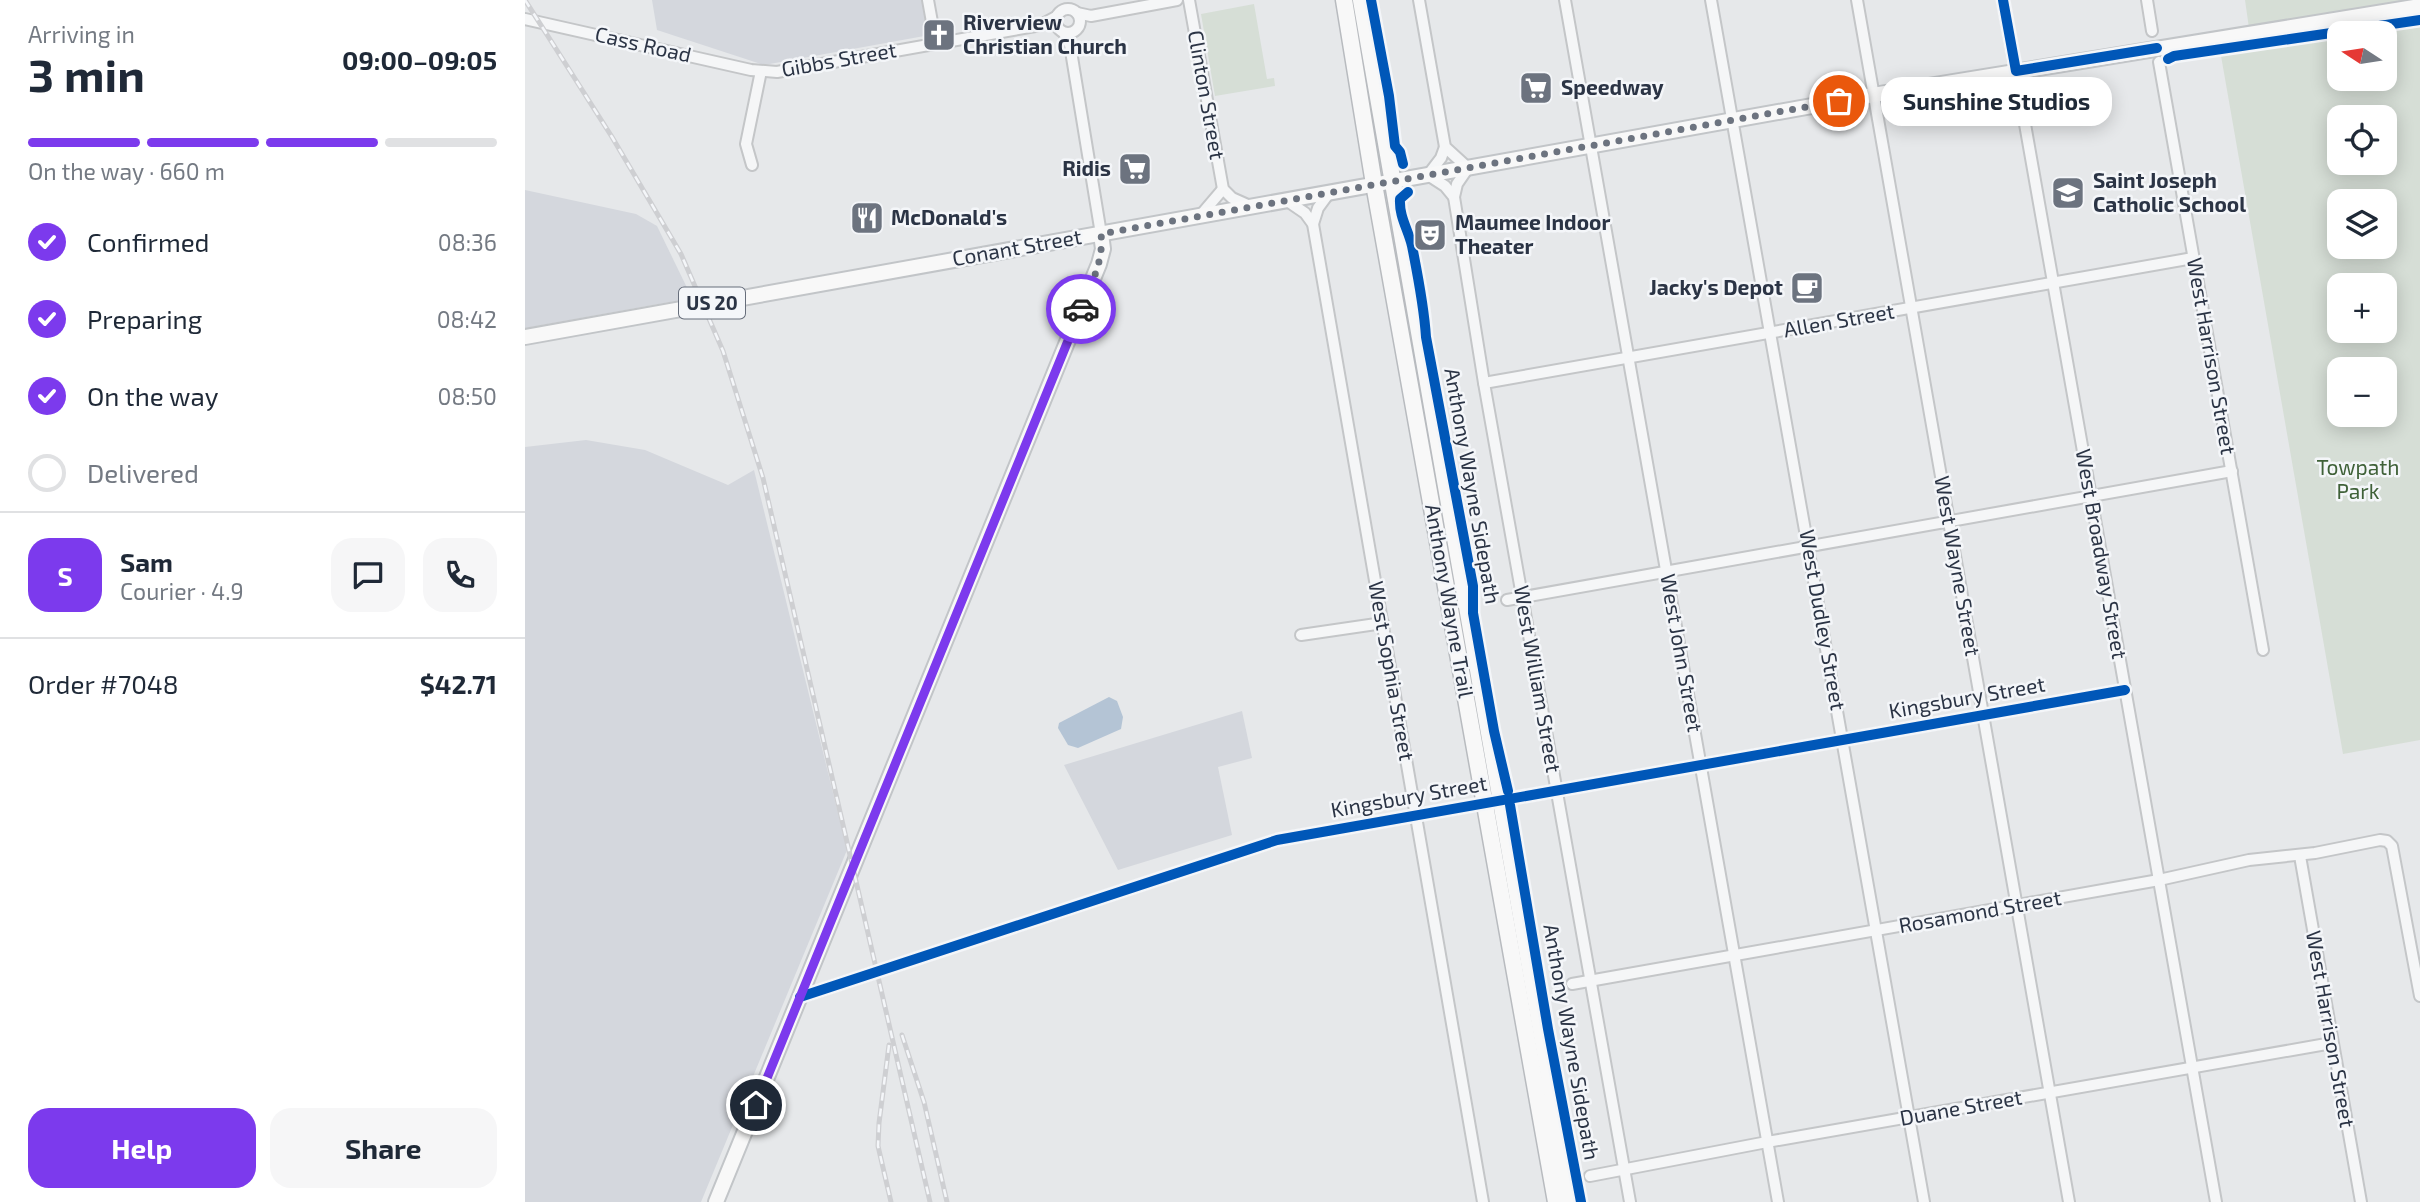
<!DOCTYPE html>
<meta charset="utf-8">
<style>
body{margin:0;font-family:"Exo 2",sans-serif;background:#f6f6f7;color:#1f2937;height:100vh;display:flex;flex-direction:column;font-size:26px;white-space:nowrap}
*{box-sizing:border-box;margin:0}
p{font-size:23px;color:#747a83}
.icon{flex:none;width:38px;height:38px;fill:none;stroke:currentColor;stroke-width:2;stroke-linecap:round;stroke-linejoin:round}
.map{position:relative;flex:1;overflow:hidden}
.panel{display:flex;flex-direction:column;background:#fff;width:525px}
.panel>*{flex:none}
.needle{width:46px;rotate:282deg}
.buttons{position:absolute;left:1802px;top:21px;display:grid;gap:14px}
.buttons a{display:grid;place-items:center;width:70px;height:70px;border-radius:14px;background:#fff;box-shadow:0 4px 18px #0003;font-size:35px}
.pin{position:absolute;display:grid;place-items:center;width:60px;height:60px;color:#fff;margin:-30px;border:4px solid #fff;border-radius:50%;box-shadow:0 2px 7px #0007}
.courier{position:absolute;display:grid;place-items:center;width:70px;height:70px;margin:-35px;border:5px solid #7c3aed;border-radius:50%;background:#fff;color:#222;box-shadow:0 2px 9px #0007}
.bubble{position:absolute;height:49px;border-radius:21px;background:#fff;box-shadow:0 4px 18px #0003;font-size:23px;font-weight:700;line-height:49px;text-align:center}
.head em{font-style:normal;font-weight:700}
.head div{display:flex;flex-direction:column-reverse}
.head{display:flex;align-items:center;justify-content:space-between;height:119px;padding:0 28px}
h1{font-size:46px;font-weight:700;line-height:52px}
.bar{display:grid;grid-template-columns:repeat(4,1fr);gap:10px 7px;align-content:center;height:84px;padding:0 28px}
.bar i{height:9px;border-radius:5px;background:#e0e1e3}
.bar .current{background:#7c3aed}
.bar p{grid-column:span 4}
.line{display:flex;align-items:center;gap:18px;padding:0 28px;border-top:2px solid #e0e1e3}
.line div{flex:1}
.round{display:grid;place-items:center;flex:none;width:74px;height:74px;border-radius:21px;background:#f6f6f7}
ol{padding:0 28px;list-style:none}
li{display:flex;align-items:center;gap:21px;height:77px}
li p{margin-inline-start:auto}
li .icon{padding:7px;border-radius:50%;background:#7c3aed;color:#fff;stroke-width:4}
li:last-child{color:#747a83}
li i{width:38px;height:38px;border:4px solid #e0e1e3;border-radius:50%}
.cta{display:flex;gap:14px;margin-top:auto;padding:14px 28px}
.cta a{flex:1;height:80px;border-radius:21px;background:#7c3aed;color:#fff;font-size:28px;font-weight:700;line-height:80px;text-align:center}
.cta a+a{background:#f6f6f7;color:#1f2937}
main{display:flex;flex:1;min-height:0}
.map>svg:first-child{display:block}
.built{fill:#d4d7dd}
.green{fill:#d6ded6;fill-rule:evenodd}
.water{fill:#b4c4d5}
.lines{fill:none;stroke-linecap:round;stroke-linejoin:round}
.minor-casing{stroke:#c4c6c8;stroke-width:14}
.major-casing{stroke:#c2c5c8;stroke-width:18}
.highway-casing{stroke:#b8bbbf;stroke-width:19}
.minor{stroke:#f5f6f7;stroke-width:10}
.major{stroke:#f8f8f8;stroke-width:14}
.highway{stroke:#f8f8f8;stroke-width:16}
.rail-casing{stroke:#cecfd2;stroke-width:5}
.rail{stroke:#f4f6f9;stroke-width:2.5;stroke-dasharray:8;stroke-linecap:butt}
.cycleway-casing{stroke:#f4f6f9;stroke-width:15}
.cycleway{stroke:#0057b8;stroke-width:10}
.done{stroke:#6c737f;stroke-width:7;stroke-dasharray:0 12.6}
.route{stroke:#7c3aed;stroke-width:9}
.labels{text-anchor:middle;stroke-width:5;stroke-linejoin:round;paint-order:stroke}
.shield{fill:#f4f6f9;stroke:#676e7b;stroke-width:2}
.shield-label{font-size:19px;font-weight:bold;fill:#2b3445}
.poi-label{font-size:21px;font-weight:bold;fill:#2b3445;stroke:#f4f6f9;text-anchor:start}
.street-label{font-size:21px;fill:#2b3445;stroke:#f4f6f9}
.park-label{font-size:21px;fill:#3f6138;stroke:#f4f6f9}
</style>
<main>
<section class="panel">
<div class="head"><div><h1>3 min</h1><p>Arriving in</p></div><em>09:00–09:05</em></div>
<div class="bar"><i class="current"></i><i class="current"></i><i class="current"></i><i></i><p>On the way · 660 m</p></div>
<ol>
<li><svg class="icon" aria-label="check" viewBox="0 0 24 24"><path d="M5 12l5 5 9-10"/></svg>Confirmed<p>08:36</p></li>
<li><svg class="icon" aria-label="check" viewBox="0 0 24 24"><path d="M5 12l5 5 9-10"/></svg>Preparing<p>08:42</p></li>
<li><svg class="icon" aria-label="check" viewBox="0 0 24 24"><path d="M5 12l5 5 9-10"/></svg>On the way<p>08:50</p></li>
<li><i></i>Delivered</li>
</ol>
<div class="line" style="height:126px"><b class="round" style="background:#7c3aed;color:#fff">S</b><div><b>Sam</b><p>Courier · 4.9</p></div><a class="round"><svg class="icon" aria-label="chat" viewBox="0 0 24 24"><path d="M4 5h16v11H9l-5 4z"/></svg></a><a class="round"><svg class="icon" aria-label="phone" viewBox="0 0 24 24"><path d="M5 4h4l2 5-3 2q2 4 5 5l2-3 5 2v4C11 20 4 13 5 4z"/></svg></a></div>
<div class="line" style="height:91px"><div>Order #7048</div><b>$42.71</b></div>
<div class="cta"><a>Help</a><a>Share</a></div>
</section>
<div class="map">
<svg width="1895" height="1202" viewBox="0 0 1895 1202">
<rect width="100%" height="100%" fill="#e6e8ea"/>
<g class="built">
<polygon points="127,0 398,0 405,35 239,65 132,30"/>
<polygon points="0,190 111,214 132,226 167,298 0,328"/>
<polygon points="61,440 120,450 203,485 229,470 322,850 176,1202 0,1202 0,447"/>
<polygon points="717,711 727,758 693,767 707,835 593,870 539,765"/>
</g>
<g class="green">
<path d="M1720 0H1895V740L1818 754 1695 50 1726 42ZM1815 33H1860V79H1815ZM1815 117H1860V163H1815ZM1815 201H1860V247H1815ZM1815 285H1860V331H1815ZM1815 369H1860V415H1815Z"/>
<polygon points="729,4 742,79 749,78 750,86 690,96 676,14"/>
</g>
<polygon class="water" points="584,697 592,701 598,717 596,729 553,748 543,745 533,728 534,723"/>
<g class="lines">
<defs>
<g id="minor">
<polyline points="403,0 411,44"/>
<polyline points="664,0 698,189 707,198 725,206"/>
<polyline points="894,0 920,147 943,168 932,184 929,197 959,383 1105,1202"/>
<polyline points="1040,0 1253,1202"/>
<polyline points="1186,0 1399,1202"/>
<polyline points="1332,0 1544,1202"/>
<polyline points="1478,0 1691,1202"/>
<polyline points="1622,0 1627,31"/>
<circle cx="543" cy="21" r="12"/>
<polyline points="552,13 566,16 652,0"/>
<polyline points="0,19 226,70 252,72 516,25 531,17"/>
<polyline points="539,33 545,45 576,234"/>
<polyline points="1634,62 1738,650"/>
<polyline points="920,147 916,158 903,175 920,186 929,197"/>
<polyline points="227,165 221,144 236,71"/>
<polyline points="761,200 780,213 788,224 958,1202"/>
<polyline points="675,216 698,189"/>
<polyline points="788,224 793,208 804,193"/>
<polyline points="959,383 1668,258"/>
<polyline points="982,600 1707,471"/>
<polyline points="776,635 858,623"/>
<polyline points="1775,856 1836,1202"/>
<polyline points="1047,984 1634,880 1724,860 1790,853 1855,840 1862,841 1867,846 1895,996"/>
<polyline points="275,997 752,840 1600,690"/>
<polyline points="1065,1176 1242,1142 1807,1043"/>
</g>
<g id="major">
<polyline points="0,337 1348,95 1895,6"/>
<polyline points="191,1202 574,264 578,249 576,234"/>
</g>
<g id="highway">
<polyline points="819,0 849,184 1031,1202"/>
<polyline points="836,0 1046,1202"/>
</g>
</defs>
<use href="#minor" class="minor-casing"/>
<use href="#major" class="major-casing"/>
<use href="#highway" class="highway-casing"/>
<use href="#minor" class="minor"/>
<use href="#major" class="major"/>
<use href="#highway" class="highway"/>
<defs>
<g id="rail">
<polyline points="0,0 87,137 156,254 198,351 238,478 405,1202"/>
<polyline points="377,1035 399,1102 422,1202"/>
<polyline points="364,1045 354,1123 353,1146 366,1202"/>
</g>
</defs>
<use href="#rail" class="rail-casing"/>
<use href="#rail" class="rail"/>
<defs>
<g id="cycleway">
<polyline points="846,0 864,96 870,146 875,152 878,164"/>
<polyline points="1478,0 1491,71 1632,48"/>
<polyline points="1643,59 1649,56 1895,20"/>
<path d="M883 192 875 199C874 217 883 229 887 246 893 276 899 306 901 337L948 586V613L969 731 983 791"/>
<polyline points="985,805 1023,1029 1056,1202"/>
<polyline points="275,997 752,840 1600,690"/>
</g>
</defs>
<use href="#cycleway" class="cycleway-casing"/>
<use href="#cycleway" class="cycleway"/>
</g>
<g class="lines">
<path class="done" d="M556 309C566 284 579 261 576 234L1314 101"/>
<polyline class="route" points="231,1105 556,309"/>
</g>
<defs>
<symbol id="church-square" viewBox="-11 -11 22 22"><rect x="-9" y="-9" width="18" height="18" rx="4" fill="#6c737f" stroke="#f4f6f9"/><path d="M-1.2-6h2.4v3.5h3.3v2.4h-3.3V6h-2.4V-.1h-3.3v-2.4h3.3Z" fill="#fff"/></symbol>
<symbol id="supermarket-square" viewBox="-11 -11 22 22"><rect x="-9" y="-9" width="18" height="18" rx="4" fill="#6c737f" stroke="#f4f6f9"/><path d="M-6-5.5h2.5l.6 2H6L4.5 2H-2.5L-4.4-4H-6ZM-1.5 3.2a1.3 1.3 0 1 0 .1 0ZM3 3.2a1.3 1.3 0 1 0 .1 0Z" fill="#fff"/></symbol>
<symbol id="school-square" viewBox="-11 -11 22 22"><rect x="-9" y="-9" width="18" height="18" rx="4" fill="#6c737f" stroke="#f4f6f9"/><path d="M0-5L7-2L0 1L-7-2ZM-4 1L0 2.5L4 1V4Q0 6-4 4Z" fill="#fff"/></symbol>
<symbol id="restaurant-square" viewBox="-11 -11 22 22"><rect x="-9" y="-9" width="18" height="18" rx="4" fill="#6c737f" stroke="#f4f6f9"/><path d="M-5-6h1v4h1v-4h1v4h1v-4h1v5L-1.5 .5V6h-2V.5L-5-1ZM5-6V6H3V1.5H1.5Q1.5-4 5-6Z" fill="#fff"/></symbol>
<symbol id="theatre-square" viewBox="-11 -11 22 22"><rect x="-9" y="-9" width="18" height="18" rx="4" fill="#6c737f" stroke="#f4f6f9"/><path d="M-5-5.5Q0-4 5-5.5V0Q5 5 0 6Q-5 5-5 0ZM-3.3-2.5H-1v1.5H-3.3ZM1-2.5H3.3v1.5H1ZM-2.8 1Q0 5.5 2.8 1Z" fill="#fff"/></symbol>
<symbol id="cafe-square" viewBox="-11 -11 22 22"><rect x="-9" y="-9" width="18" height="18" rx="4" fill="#6c737f" stroke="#f4f6f9"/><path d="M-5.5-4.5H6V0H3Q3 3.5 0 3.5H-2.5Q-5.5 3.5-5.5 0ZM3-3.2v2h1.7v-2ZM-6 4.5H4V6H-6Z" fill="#fff"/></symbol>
</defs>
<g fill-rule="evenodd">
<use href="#church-square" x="395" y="16" width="38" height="38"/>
<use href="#supermarket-square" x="992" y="69" width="38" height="38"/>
<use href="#supermarket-square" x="591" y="150" width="38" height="38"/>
<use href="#school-square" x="1524" y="174" width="38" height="38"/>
<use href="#restaurant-square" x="323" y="199" width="38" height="38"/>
<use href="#theatre-square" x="886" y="216" width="38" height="38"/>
<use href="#cafe-square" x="1263" y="269" width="38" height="38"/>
</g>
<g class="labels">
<rect class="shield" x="154" y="287.5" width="66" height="31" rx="5"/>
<g class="shield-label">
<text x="187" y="310">US 20</text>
</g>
<g class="poi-label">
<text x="438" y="30">Riverview<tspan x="438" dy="24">Christian Church</tspan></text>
<text x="1036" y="95">Speedway</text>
<text x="586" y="176" text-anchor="end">Ridis</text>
<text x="1568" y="188">Saint Joseph<tspan x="1568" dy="24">Catholic School</tspan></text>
<text x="366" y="225">McDonald's</text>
<text x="930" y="230">Maumee Indoor<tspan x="930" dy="24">Theater</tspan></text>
<text x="1258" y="295" text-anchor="end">Jacky's Depot</text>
</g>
<g class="street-label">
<text transform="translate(118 45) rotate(13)" y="7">Cass Road</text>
<text transform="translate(314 60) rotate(-10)" y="7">Gibbs Street</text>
<text transform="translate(681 95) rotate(80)" y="7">Clinton Street</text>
<text transform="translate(492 248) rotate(-10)" y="7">Conant Street</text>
<text transform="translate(1314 321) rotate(-10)" y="7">Allen Street</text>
<text transform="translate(1686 356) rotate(80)" y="7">West Harrison Street</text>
<text transform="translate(947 486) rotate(80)" y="7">Anthony Wayne Sidepath</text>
<text transform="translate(1576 554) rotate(80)" y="7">West Broadway Street</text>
<text transform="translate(1432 566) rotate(80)" y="7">West Wayne Street</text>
<text transform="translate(924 601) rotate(80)" y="7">Anthony Wayne Trail</text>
<text transform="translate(1297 620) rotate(80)" y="7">West Dudley Street</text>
<text transform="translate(1156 653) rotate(80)" y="7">West John Street</text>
<text transform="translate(866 671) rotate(80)" y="7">West Sophia Street</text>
<text transform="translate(1012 679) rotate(80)" y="7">West William Street</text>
<text transform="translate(1442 698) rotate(-10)" y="7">Kingsbury Street</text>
<text transform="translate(884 797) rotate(-10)" y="7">Kingsbury Street</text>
<text transform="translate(1455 912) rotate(-10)" y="7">Rosamond Street</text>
<text transform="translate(1805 1029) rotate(80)" y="7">West Harrison Street</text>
<text transform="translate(1046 1042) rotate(80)" y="7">Anthony Wayne Sidepath</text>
<text transform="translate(1436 1108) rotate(-10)" y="7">Duane Street</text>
</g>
<g class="park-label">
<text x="1833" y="475">Towpath<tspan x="1833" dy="24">Park</tspan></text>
</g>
</g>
</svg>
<div class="buttons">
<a><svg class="needle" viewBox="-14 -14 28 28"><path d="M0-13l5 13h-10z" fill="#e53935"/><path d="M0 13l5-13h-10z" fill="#747a83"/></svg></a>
<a><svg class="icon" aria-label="locate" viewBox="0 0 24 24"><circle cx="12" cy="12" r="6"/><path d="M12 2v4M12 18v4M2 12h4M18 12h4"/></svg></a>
<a><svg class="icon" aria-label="layers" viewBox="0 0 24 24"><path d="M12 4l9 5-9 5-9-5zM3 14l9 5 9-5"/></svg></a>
<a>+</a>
<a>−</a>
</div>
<div class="pin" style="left:1314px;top:101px;background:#ea580c"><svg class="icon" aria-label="bag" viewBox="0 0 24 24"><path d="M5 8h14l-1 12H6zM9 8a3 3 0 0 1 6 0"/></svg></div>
<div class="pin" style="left:231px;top:1105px;background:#1f2937"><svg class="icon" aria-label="home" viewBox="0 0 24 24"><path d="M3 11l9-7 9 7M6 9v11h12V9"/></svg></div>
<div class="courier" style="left:556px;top:309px"><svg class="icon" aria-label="car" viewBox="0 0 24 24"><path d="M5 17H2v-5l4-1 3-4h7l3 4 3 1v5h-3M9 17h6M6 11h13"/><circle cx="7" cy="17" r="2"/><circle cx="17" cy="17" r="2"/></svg></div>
<div class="bubble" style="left:1356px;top:77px;width:231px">Sunshine Studios</div>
</div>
</main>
